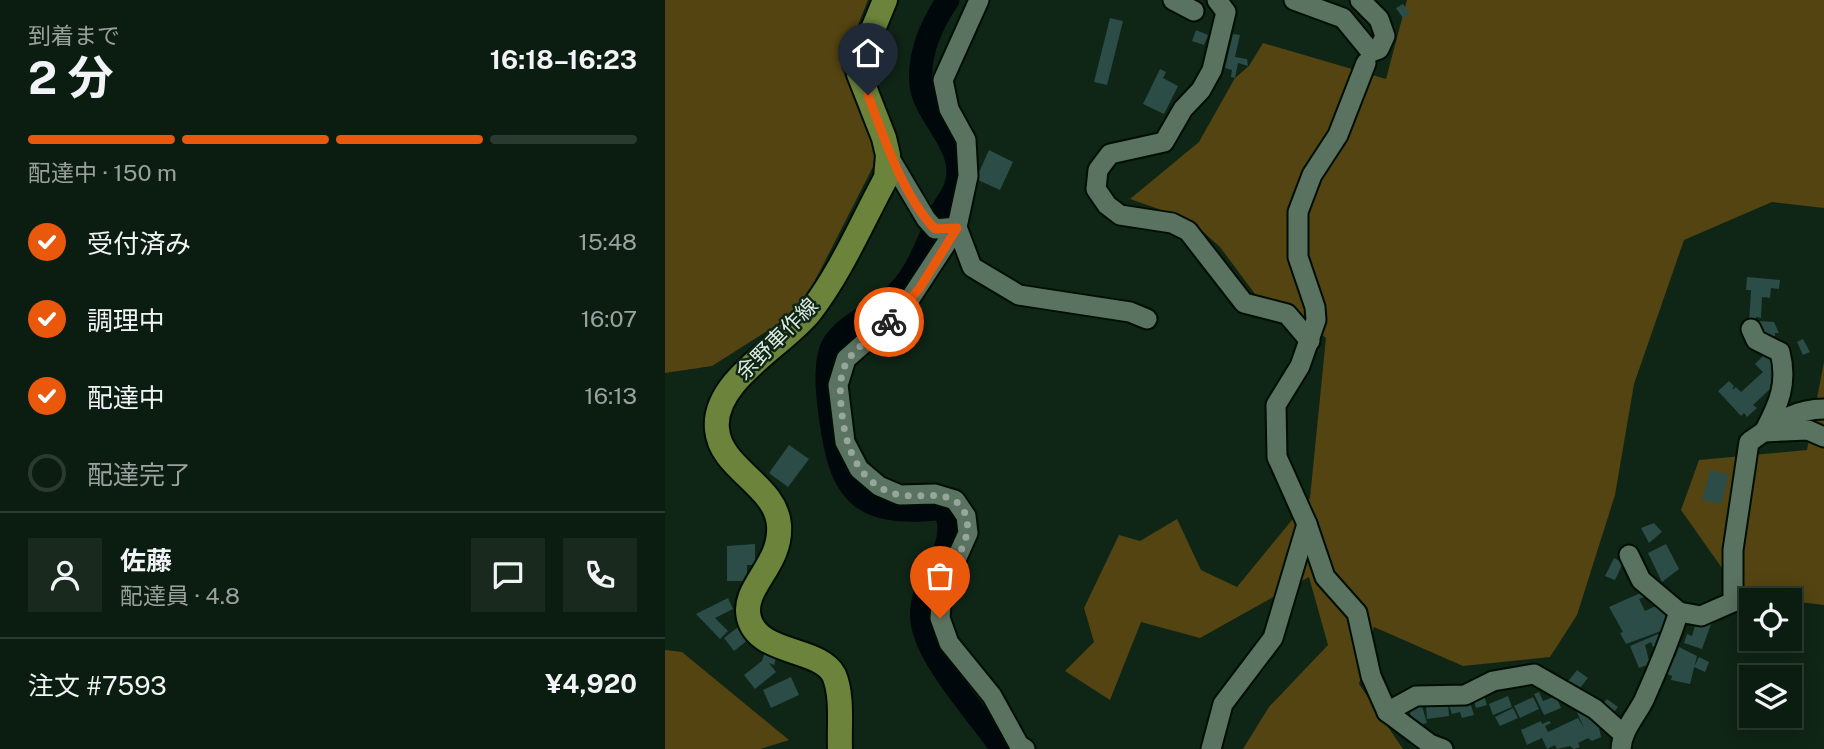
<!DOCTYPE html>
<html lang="ja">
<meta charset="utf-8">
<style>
body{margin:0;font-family:"Public Sans","Noto Sans JP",sans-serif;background:#19291e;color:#f1f3f6;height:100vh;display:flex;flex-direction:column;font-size:26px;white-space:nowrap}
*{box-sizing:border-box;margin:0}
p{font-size:23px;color:#9aa19f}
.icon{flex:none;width:38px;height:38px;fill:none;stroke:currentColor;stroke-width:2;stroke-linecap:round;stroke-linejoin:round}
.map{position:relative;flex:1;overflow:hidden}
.side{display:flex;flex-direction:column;background:#0b1c10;width:665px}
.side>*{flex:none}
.tools{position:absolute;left:1074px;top:588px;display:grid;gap:14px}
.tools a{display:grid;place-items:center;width:63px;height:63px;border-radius:0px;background:#0b1c10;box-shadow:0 4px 18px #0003,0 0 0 2px #2b3a30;font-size:35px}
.pin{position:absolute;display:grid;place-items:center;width:60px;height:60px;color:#fff;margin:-72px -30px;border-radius:50% 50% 50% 0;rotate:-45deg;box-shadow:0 0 7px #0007}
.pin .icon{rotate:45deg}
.courier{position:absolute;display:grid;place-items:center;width:70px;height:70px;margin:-35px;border:5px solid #ea580c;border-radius:50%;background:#fff;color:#222;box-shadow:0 2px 9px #0007}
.headline em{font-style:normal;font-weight:700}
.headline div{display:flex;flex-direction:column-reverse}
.headline{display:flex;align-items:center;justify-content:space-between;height:119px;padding:0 28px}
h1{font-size:46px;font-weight:700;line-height:52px}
.bar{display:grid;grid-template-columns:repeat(4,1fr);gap:10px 7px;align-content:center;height:84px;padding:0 28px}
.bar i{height:9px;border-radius:5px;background:#2b3a30}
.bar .selected{background:#ea580c}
.bar p{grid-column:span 4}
.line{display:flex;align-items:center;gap:18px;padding:0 28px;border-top:2px solid #2b3a30}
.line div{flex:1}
.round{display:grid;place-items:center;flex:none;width:74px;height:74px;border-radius:0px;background:#19291e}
ol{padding:0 28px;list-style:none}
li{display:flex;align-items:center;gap:21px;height:77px}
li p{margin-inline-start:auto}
li .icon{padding:7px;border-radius:50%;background:#ea580c;color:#fff;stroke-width:4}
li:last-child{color:#9aa19f}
li i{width:38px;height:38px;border:4px solid #2b3a30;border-radius:50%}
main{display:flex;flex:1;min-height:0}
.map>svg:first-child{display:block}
.forest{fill:#544411}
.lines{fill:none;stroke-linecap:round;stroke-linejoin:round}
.river{stroke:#01080b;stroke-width:23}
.building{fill:#2b4c47}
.minor-casing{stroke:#000e03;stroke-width:23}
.major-casing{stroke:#000e03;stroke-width:28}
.minor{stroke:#5a7260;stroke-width:19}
.major{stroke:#6b833a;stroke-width:24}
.done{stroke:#96a69a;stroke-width:7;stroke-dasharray:0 12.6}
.route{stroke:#ea580c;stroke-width:9}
.labels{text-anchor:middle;stroke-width:5;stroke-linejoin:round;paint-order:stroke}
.street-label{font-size:21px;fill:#deebe1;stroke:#0f2516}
</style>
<main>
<section class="side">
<div class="headline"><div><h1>2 分</h1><p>到着まで</p></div><em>16:18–16:23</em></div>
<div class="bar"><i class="selected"></i><i class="selected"></i><i class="selected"></i><i></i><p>配達中 · 150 m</p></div>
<ol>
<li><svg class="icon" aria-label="check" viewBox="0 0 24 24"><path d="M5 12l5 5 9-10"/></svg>受付済み<p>15:48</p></li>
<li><svg class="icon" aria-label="check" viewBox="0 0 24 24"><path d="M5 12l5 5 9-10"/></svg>調理中<p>16:07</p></li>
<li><svg class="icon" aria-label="check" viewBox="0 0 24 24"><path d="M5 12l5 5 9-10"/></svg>配達中<p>16:13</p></li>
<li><i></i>配達完了</li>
</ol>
<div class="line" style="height:126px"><a class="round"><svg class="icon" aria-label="person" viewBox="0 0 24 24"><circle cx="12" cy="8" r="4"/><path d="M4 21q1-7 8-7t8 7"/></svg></a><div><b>佐藤</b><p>配達員 · 4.8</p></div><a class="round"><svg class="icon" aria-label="chat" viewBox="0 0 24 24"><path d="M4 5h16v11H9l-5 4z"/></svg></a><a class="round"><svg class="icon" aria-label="phone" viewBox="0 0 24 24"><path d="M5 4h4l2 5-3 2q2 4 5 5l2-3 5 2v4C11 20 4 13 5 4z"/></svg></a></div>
<div class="line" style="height:91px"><div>注文 #7593</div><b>¥4,920</b></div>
</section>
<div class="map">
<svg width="1159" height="749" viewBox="0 0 1159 749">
<rect width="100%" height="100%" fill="#0f2516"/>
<g class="forest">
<polygon points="0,0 203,0 176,67 214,155 135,310 47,366 0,373"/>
<polygon points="742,0 1159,0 1159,208 1107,202 1019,240 969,384 950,495 912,615 885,657 798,666 709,627 694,684 738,749 578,749 604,707 663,645 644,577 535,638 476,622 445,700 400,671 429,642 419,608 454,535 475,541 512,519 536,570 572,587 645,498 661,338 628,309 593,298 555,247 525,220 465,199 534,142 570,78 584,66 598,43 721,79"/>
<polygon points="1159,362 1159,605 1076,595 1016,510 1034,460 1142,450"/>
<polygon points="0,650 17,652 124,740 95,749 0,749"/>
</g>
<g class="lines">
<path class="river" d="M283 0C266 25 253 54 256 85 260 118 305 148 290 188 287 196 281 203 277 211 261 243 253 278 223 301 205 316 182 324 169 343 159 358 162 389 164 406 174 490 189 519 279 508 299 549 251 581 257 621 262 660 314 715 337 749"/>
</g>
<g class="building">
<polygon points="738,4 745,14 738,18 731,8"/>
<polygon points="445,18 458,21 442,85 429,82"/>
<polygon points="531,30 543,35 539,45 527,41"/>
<polygon points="568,34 575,35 570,57 582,59 583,66 573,63 570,78 566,77 567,70 560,68"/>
<polygon points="495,69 501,72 498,78 513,86 499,114 478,104"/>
<polygon points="324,150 348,162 335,190 311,179"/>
<polygon points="1082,277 1115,280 1114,289 1106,288 1105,298 1097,297 1096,318 1091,317 1091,323 1084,323 1086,290 1081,290"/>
<polygon points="1094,321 1109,322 1114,333 1110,333 1110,336 1092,335"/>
<polygon points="1138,339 1145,352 1138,355 1132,342"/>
<polygon points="1101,353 1114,366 1118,377 1088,405 1092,408 1082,417 1079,413 1076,416 1053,391 1064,381 1069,386 1067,390 1071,387 1076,392 1098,372 1090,364"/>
<polygon points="124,445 144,459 123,487 104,473"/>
<polygon points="1045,470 1064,475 1056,504 1037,500"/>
<polygon points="989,523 997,532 984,543 976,528"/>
<polygon points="90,544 90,565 82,565 82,581 62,581 62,546"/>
<polygon points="1001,544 1014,569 997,582 983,553"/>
<polygon points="949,558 958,563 950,580 940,576"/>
<polygon points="980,591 982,596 974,599 980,611 995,604 998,612 1005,609 1004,628 961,644 955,633 958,632 944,607"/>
<polygon points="63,598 68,609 50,618 63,631 55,639 31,614"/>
<polygon points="1032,619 1046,624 1037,649 1019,643 1022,634 1027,636"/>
<polygon points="77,624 88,636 69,651 59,638"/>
<polygon points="993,634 997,644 988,647 986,642 980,645 985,664 974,668 965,646"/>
<polygon points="1014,647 1032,656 1025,684 1006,680 1007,676 1002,674 1006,655 1010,657"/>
<polygon points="100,652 112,655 109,665 104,663 111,672 90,689 79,675 97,661"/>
<polygon points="1034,657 1044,662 1040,672 1029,667"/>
<polygon points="912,670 923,678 910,694 900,685"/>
<polygon points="126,677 134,695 106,708 98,690"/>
<polygon points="817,690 822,705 811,708 807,693"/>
<polygon points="874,692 878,701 891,696 896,708 879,715 869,694"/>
<polygon points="843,696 847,707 828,715 824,704"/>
<polygon points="868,697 874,709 855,718 849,706"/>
<polygon points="804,699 809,715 797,718 795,712 787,714 784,705"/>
<polygon points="942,699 953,707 945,717 934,708"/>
<polygon points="783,703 784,716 762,719 761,706"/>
<polygon points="923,705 932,718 936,737 927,741 923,738 913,743 915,747 909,749 905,746 892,749 890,745 882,749 877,738 862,745 856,730 876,721 877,724 884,721 886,723 880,726 883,732 913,718 919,728 911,710"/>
<polygon points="757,706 762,723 749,726 744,709"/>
<polygon points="848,708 853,718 835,726 830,717"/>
</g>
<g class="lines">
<defs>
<g id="minor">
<polyline points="314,0 278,80 284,109 301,140 303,176 292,227 239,308 181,359 173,385 180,442 194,469 214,486 235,495 270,494 290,500 301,516 303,533 277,591 275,618 284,643 327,696 354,745 360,749"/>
<polyline points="508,0 529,11"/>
<polyline points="552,0 561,12 547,70 536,90 518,109 499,142 445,154 433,170 431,189 442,205 455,215 507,223 523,231 579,303 622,314 645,341"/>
<polyline points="629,0 678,18 706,52 714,49 720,36 714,19 695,0"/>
<polyline points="701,63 673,135 647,175 633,212 633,257 650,307 651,320 635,366 611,405 612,457 642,524 660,577 692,613 706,676 722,712 751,696 800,695 828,681 869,674 930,709 958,734"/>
<polyline points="223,155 261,219 270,229 292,227"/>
<polyline points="292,227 307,267 354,295 465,312 482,319"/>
<path d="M1086 329 1091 340 1115 352C1123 383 1114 404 1099 432L1143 430 1159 437"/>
<polyline points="964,555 976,580 1014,612"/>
<polyline points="722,712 765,744 778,749"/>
<polyline points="546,749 558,704 608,638 642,524"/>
<path d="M956 749C957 730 971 716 979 700 992 671 1004 642 1014 612L1036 616 1068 602V550L1084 442C1109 425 1127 409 1159 409"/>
</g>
<path id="major" d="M175 749C174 726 178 696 169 675 155 647 93 655 84 618 76 587 117 566 114 525 111 485 55 469 52 429 47 381 119 345 145 312 176 272 197 222 221 178L223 155 219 138 194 74 197 56 220 0"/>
</defs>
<use href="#minor" class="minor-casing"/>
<use href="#major" class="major-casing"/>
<use href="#minor" class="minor"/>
<use href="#major" class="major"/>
</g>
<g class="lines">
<path class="done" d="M224 322C185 356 170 358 177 414 181 449 195 487 235 495 258 499 291 486 301 516 309 542 282 568 277 592 275 600 275 610 275 618"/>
<path class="route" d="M203 95C219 138 238 196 270 229L292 228 254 289 224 322"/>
</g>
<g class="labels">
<g class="street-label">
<text transform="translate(112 339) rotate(-45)" y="7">余野車作線</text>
</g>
</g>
</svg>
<div class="tools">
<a><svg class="icon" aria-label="locate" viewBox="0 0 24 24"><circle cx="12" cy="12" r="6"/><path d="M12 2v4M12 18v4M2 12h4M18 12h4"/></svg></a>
<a><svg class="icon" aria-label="layers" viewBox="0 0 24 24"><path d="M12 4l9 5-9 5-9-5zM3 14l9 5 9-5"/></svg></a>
</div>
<div class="pin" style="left:275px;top:618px;background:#ea580c"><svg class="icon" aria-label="bag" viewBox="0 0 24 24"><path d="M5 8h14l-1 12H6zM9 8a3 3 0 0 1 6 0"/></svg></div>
<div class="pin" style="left:203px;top:95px;background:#1f2937"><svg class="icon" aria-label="home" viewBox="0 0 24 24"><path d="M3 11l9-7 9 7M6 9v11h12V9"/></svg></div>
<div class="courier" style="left:224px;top:322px"><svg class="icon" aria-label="bike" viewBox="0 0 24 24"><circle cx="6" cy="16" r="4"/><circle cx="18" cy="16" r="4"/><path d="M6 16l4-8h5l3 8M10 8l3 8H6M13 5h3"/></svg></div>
</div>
</main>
